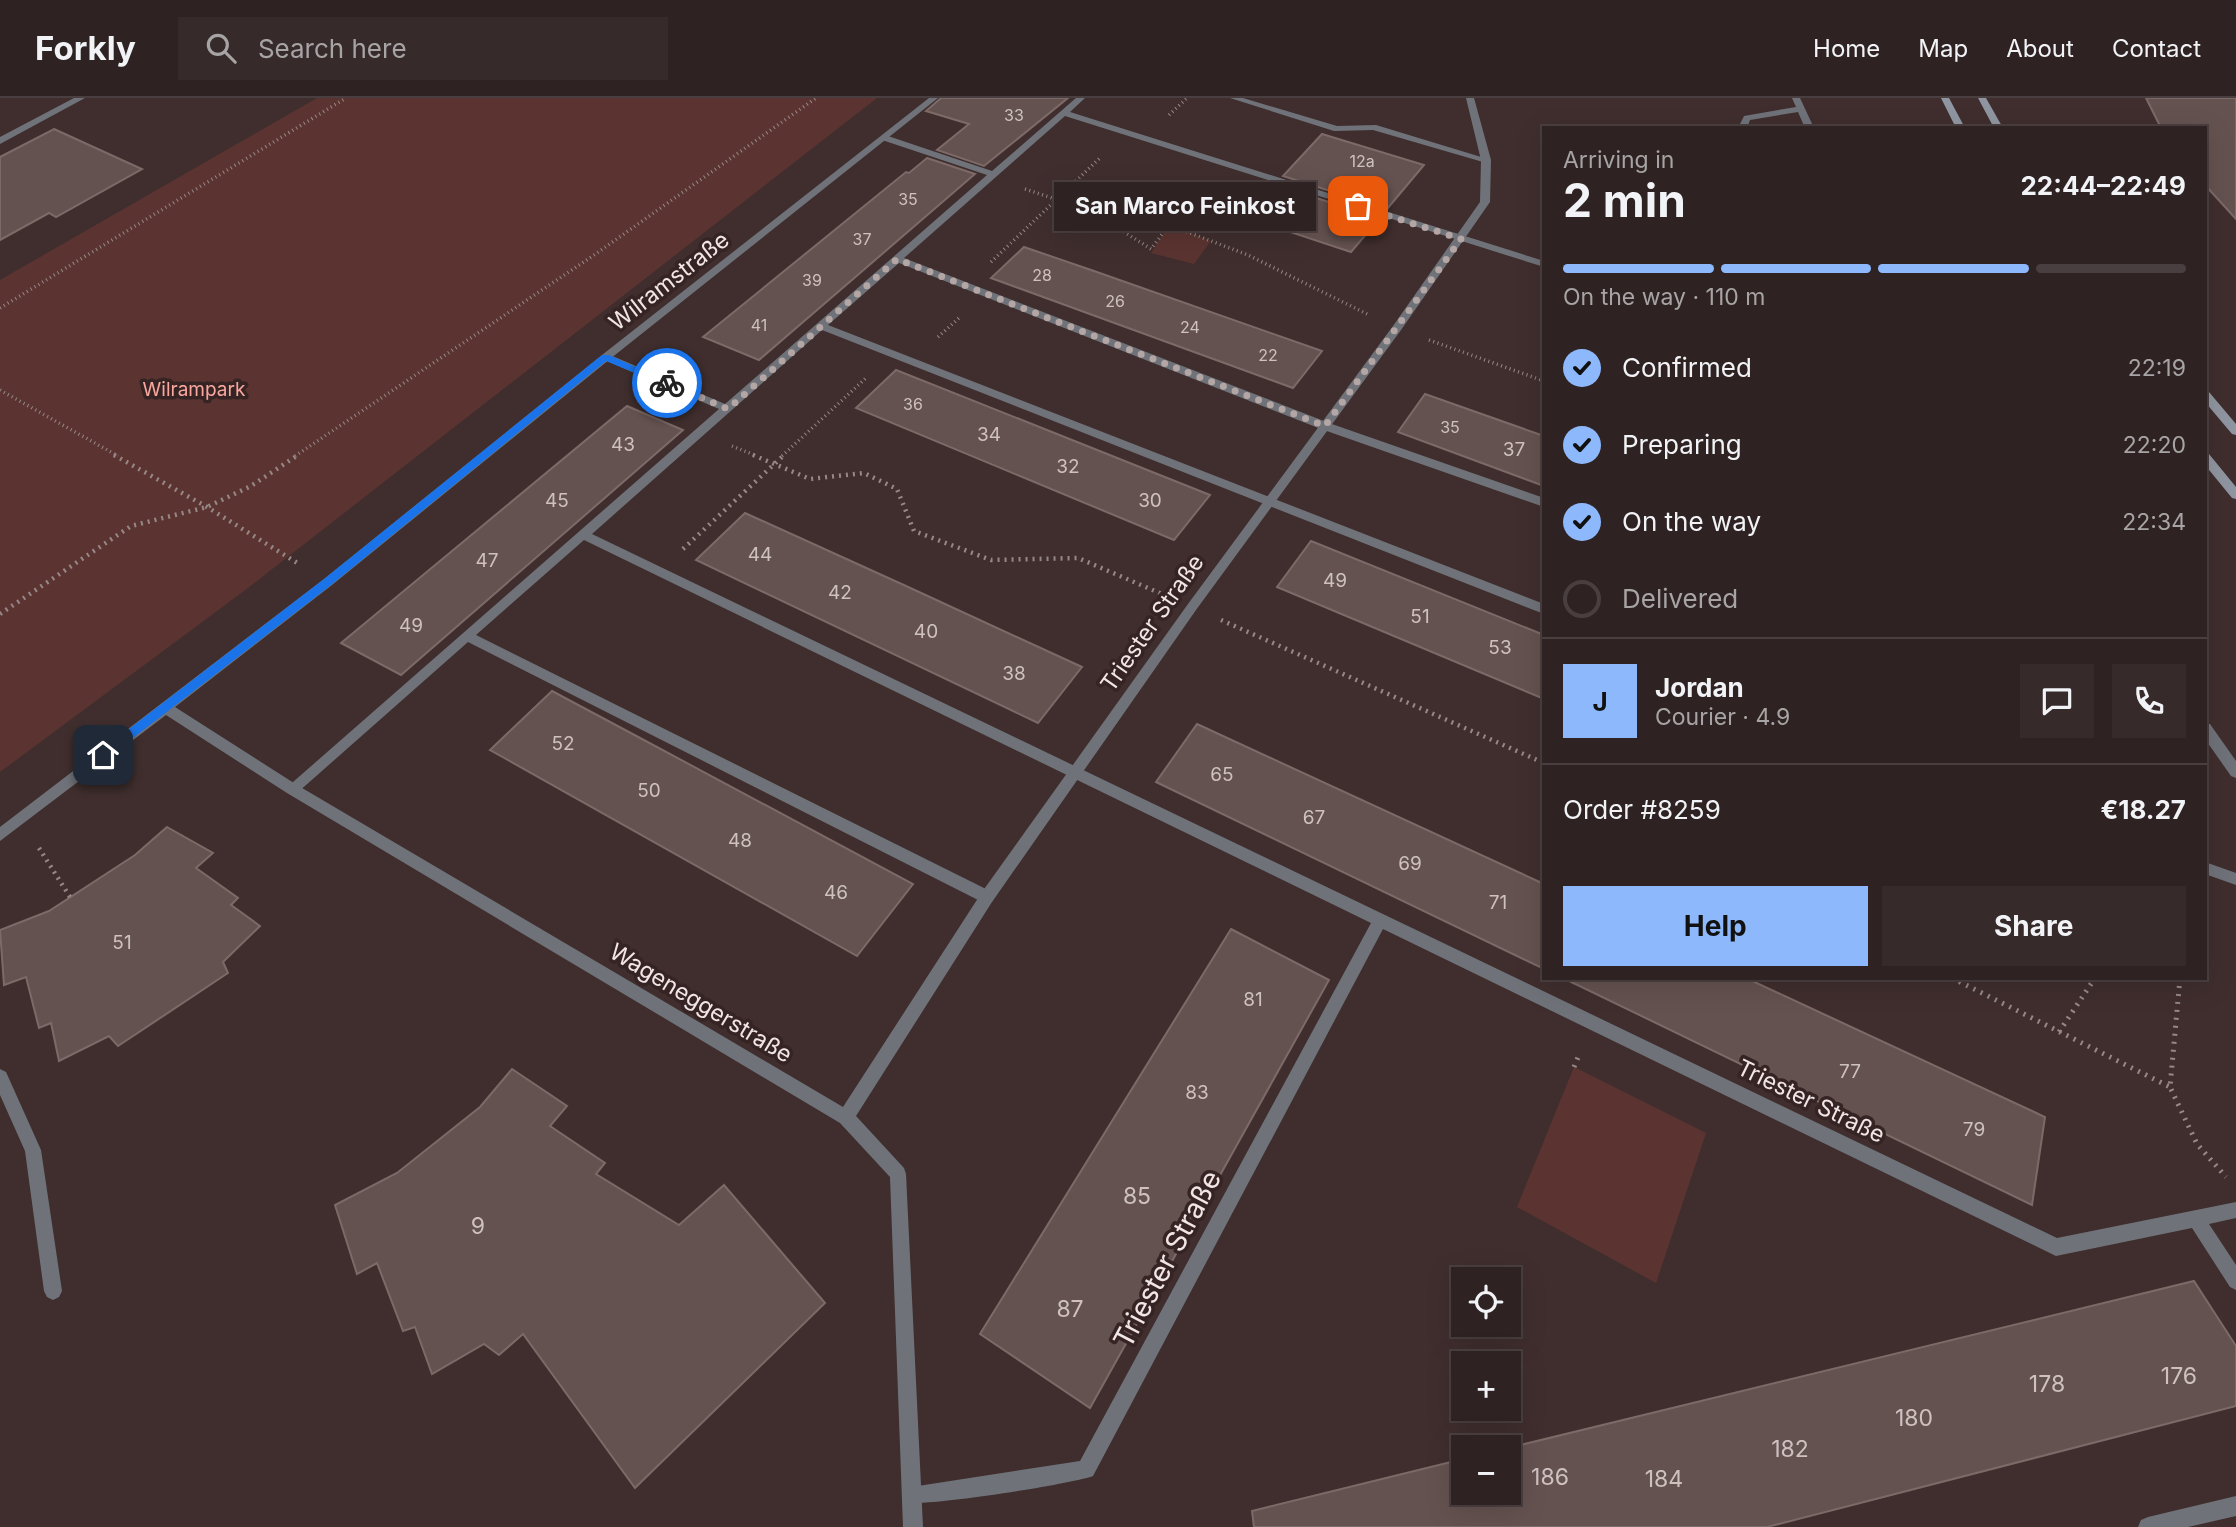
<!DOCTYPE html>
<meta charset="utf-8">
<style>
body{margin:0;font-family:Inter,sans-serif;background:#372a2a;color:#f1f3f6;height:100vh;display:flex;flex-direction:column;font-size:26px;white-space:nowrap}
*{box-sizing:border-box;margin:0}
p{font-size:23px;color:#a7a4a5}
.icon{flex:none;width:38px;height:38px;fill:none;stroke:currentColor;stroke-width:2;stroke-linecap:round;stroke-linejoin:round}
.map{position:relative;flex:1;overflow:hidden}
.details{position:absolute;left:1542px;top:28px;width:665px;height:854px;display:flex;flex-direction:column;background:#2f2222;border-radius:0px;box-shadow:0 7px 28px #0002,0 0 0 2px #4a3f40}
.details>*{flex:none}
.fabs{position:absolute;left:1451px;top:1169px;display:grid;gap:14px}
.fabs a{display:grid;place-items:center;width:70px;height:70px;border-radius:0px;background:#2f2222;box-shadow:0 7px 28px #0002,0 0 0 2px #4a3f40;font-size:35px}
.pin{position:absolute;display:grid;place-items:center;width:60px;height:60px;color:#fff;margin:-30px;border-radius:14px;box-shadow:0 4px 10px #0006}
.courier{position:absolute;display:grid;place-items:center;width:70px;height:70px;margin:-35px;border:5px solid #1a73e8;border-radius:50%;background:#fff;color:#222;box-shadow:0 2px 9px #0007}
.bubble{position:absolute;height:49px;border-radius:0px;background:#2f2222;box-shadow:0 7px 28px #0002,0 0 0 2px #4a3f40;font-size:23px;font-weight:700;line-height:49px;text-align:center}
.overview em{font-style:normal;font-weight:700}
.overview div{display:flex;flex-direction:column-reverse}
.overview{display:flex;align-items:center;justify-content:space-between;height:119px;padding:0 21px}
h1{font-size:46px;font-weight:700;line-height:52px}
.bar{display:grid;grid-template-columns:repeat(4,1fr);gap:10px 7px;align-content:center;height:84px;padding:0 21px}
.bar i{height:9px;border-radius:5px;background:#4a3f40}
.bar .on{background:#8db9fc}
.bar p{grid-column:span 4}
.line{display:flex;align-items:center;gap:18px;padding:0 21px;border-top:2px solid #4a3f40}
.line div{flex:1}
.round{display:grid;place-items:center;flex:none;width:74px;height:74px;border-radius:0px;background:#372a2a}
ol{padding:0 21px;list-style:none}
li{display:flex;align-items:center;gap:21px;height:77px}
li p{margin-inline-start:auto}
li .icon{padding:7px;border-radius:50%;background:#8db9fc;color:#111;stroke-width:4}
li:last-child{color:#a7a4a5}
li i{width:38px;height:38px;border:4px solid #4a3f40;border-radius:50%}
.button{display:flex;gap:14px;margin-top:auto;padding:14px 21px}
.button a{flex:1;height:80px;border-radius:0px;background:#8db9fc;color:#111;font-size:28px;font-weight:700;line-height:80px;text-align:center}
.button a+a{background:#372a2a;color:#f1f3f6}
header{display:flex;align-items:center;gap:42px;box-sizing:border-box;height:98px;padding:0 35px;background:#2f2222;border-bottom:2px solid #4a3f40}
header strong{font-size:33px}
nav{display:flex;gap:38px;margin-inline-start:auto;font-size:24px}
.search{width:490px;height:63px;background:#372a2a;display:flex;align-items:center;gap:18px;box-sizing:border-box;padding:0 24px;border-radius:0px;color:#a7a4a5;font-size:26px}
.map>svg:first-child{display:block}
.green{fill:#5b3431}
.building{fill:#645250;stroke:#7d6a68;stroke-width:2}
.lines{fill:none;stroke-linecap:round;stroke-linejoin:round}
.path-far2{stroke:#968887;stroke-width:3.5;stroke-dasharray:1 3.5;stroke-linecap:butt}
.path-far1{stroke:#968887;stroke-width:4.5;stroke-dasharray:2 5;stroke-linecap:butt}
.path{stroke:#968887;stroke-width:5;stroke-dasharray:2 6;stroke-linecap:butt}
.service{fill:#6f7379;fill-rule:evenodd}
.minor{fill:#6f7379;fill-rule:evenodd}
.secondary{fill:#9096a1;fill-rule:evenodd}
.route{fill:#1a73e8}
.done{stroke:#b3a6a5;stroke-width:7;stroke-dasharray:0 12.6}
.labels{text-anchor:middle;stroke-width:7;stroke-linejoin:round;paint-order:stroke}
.far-number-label{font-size:16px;fill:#cec1c0}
.far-park-label{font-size:19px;fill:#faa79f;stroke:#352423}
.number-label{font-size:19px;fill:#cec1c0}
.street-label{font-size:23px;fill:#f1e6e5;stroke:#352423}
.near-number-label{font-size:23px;fill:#cec1c0}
.near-street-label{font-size:28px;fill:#f1e6e5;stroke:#352423}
</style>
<header>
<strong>Forkly</strong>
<div class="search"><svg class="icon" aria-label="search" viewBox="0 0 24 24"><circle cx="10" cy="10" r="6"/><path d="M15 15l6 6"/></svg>Search here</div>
<nav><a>Home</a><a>Map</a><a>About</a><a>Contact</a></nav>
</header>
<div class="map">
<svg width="2236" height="1429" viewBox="0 0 2236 1429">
<rect width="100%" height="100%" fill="#3f2e2d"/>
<g class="green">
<polygon points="317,0 877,0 244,493 0,674 0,182"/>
<polygon points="1169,127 1211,143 1194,166 1151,155"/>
<polygon points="1574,969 1706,1035 1656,1185 1517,1109"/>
</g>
<g class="building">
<polygon points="941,0 1068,0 984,68 937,52 969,26 926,13"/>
<polygon points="2146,0 2236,0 2236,121 2205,87 2205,30 2161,30"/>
<polygon points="54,31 142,71 56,119 49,115 0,142 0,59"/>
<polygon points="1322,36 1424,67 1387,111 1283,78"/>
<polygon points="927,60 975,76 759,262 703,239 906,74 909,75"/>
<polygon points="1275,87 1380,120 1351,154 1245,119"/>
<polygon points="1024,149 1094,173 1322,253 1293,290 991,180"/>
<polygon points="896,272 1047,332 1210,397 1174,442 856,310"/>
<polygon points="1425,296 1544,338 1544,388 1398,334"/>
<polygon points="627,308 683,332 401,577 341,545"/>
<polygon points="745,415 906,488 1082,569 1038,625 696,462"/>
<polygon points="1311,443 1544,537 1544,601 1277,489"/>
<polygon points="552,593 642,641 913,786 857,858 490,652"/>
<polygon points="1197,626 1544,786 1544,871 1156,684"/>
<polygon points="167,729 213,755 196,770 238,800 231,807 260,828 223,864 228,875 118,948 109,938 59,963 51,925 39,930 26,879 4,887 0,832 49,813 135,757"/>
<polygon points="1231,831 1329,882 1090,1310 980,1236"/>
<polygon points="1563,880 1746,880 2045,1019 2032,1107"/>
<polygon points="512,971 567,1008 550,1028 605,1065 596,1076 679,1127 724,1087 825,1205 635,1390 523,1236 499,1257 484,1246 432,1276 415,1229 403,1233 377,1165 357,1176 335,1107 397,1075 480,1009"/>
<polygon points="2194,1183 2236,1248 2236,1308 1767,1429 1254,1429 1252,1413 1463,1361 1463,1395 1508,1395 1508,1350"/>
</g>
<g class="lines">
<g class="path-far2">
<polyline points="1169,17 1187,0"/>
<polyline points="1025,91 1091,113 1151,151 1169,127 1248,157 1369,217"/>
<polyline points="991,164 1101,59"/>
<polyline points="0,210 346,0"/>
<polyline points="938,239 960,219"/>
<polyline points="1429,242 1544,283"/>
<polyline points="0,292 118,358"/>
<polyline points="732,348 757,358"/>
<polyline points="295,358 597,155 816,0"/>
<polyline points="782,358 866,280"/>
</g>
<g class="path-far1">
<polyline points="114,357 207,409 299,466"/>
<polyline points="753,357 810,381 864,375 897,391 914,433 991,462 1078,460 1162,496"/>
<polyline points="683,451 784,357"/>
<polyline points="0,516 131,428 207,409 251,388 298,357"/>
<polyline points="1221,522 1544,665"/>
<polyline points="39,750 70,799"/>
</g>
<g class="path">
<polyline points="1952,880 2170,989"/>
<polyline points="2180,880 2170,989 2197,1046 2226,1079"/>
<polyline points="2059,934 2095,880"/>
<polyline points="1574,969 1579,957"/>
</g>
<g class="service">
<path d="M1076 0H1085L1070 14 1544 163V169L1065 18 904 160 1329 325 1544 400V409L1321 331 899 165 828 227 1544 506V516L822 232 592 436 2057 1140 2236 1104V1120L2209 1126 2236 1167V1192L2230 1189 2192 1130 2056 1158 1383 831 1093 1378C1072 1386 921 1410 905 1404L902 1397 905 1390 1080 1363 1371 825 584 442 476 537 992 794 994 799 992 804 987 805 982 804 468 544 297 695H287L285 691 719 311 602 261V257H610L725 306 987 77 882 42V38H888L992 73Z"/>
<polygon points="1230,0 1243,0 1337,28 1376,27 1491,62 1483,64 1373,32 1334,33"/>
<polygon points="1792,0 1800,0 1814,30 1805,30 1798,14 1750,22 1747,30 1738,30 1744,18 1796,9"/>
<polygon points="2205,625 2210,626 2236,663 2236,680 2231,678 2205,641"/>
<polygon points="2205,764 2236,775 2236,787 2205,776"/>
<polygon points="0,971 6,974 41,1052 62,1193 59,1199 53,1202 47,1199 44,1193 25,1053 0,997"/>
<polygon points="2236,1398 2236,1418 2188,1429 2138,1429 2141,1422 2148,1419"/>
</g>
<g class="minor">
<polygon points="74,0 85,0 0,46 0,39"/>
<polygon points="929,0 938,0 610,261 332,487 175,609 297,687 843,1009 982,794 1188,506 1393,228 1480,104 1481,62 1466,0 1474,0 1491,62 1490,104 1401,232 1196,512 992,804 856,1018 904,1070 906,1076 923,1429 903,1429 890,1079 840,1025 287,695 166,617 0,743 0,729 324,481 602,257"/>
</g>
<g class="secondary">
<polygon points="1941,0 1949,0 1965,30 1956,30"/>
<polygon points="1978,0 1986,0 2003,30 1994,30"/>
<polygon points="2205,293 2209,294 2236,326 2236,337 2232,336 2205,304"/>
<polygon points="2205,355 2209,356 2236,389 2236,401 2232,400 2205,367"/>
</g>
</g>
<polygon class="route" points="602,257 609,257 671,285 664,287 606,263 331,487 107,660 99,660 99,654 324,481"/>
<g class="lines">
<polyline class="done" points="667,285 728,311 897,161 1325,328 1461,141 1358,108"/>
</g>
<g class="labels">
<g class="far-number-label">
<text x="1014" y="23">33</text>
<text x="1362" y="69">12a</text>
<text x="908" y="107">35</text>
<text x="862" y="147">37</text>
<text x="1042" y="183">28</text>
<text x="812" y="188">39</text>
<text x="1115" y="209">26</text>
<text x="759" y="233">41</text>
<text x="1190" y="235">24</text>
<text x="1268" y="263">22</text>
<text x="913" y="312">36</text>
<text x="1450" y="335">35</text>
</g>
<g class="far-park-label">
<text x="194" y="298">Wilrampark</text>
</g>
<g class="number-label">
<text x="989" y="343">34</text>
<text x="623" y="353">43</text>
<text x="1514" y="358">37</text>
<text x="1068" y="375">32</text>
<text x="557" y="409">45</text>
<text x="1150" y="409">30</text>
<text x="760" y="463">44</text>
<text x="487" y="469">47</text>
<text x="1335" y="489">49</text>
<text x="840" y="501">42</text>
<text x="1420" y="525">51</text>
<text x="411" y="534">49</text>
<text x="926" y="540">40</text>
<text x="1500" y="556">53</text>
<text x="1014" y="582">38</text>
<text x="563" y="652">52</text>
<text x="1222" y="683">65</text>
<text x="649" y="699">50</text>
<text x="1314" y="726">67</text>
<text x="740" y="749">48</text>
<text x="1410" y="772">69</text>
<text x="836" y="801">46</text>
<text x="1498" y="811">71</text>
<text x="122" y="851">51</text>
<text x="1253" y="908">81</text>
<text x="1850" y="980">77</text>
<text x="1197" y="1001">83</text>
<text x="1974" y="1038">79</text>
</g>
<g class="street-label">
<text transform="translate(669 183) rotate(-38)" y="8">Wilramstraße</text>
<text transform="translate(1152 525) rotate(-55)" y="8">Triester Straße</text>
<text transform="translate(701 905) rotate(31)" y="8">Wageneggerstraße</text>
<text transform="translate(1811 1003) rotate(26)" y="8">Triester Straße</text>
</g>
<g class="near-number-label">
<text x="1137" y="1106">85</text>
<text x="478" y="1136">9</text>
<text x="1070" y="1219">87</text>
<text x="2179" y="1286">176</text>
<text x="2047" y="1294">178</text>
<text x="1914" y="1328">180</text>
<text x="1790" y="1359">182</text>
<text x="1550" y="1387">186</text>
<text x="1664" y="1389">184</text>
</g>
<g class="near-street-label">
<text transform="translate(1167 1161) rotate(-62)" y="10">Triester Straße</text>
</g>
</g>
</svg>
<div class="fabs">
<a><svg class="icon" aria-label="locate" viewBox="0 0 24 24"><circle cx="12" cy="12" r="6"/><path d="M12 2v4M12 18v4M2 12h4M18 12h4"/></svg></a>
<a>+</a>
<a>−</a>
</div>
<div class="pin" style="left:1358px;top:108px;background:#ea580c"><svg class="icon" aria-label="bag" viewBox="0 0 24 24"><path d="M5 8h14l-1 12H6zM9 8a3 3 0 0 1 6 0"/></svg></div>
<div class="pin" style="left:103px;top:657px;background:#1f2937"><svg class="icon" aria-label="home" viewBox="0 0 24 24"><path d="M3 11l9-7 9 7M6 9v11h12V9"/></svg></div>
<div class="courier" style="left:667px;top:285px"><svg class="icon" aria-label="bike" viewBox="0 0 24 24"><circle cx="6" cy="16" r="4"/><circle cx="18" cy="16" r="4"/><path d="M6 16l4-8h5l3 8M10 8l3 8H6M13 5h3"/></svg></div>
<div class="bubble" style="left:1054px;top:84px;width:262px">San Marco Feinkost</div>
<section class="details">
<div class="overview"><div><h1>2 min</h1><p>Arriving in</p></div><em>22:44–22:49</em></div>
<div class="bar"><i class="on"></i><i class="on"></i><i class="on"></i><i></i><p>On the way · 110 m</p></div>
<ol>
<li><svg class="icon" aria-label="check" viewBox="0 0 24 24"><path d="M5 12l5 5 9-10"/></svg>Confirmed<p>22:19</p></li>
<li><svg class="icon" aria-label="check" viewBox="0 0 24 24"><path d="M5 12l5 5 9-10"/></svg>Preparing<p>22:20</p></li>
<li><svg class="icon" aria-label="check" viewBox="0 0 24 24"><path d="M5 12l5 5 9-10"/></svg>On the way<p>22:34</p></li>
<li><i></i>Delivered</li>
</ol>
<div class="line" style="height:126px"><b class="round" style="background:#8db9fc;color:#111">J</b><div><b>Jordan</b><p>Courier · 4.9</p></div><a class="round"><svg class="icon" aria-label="chat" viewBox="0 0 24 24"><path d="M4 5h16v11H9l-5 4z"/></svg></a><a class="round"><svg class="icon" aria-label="phone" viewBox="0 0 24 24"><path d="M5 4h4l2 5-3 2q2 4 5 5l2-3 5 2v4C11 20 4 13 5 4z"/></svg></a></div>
<div class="line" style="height:91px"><div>Order #8259</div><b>€18.27</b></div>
<div class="button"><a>Help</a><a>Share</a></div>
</section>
</div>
